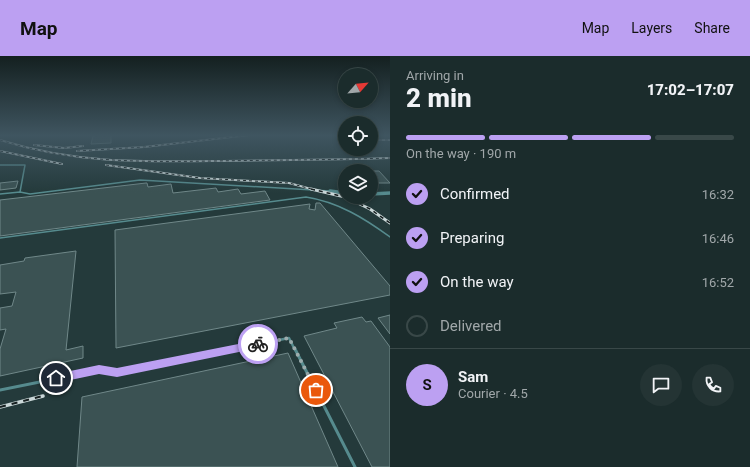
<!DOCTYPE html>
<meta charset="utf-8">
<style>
body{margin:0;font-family:Roboto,sans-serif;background:#243434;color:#f1f3f6;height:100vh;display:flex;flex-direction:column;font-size:15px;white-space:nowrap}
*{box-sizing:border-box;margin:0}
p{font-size:13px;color:#a0a7a9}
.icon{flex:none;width:22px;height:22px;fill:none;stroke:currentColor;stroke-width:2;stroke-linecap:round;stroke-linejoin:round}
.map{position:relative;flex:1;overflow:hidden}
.side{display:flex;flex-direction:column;background:#1b2c2c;width:360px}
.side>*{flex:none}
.needle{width:26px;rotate:63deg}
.controls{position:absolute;left:338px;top:12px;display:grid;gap:8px}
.controls a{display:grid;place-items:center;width:40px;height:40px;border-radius:50%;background:#1b2c2c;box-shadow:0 2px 6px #0003,0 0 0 1px #394848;font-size:20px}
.pin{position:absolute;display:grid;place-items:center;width:34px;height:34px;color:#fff;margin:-17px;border:2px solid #fff;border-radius:50%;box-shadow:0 1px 4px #0007}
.courier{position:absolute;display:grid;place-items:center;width:40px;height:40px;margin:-20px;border:3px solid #bca0f2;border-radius:50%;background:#fff;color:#222;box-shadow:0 1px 5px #0007}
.head em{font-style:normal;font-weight:800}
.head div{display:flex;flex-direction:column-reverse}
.head{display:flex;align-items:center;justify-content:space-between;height:68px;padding:0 16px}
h1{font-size:26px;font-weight:800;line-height:30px}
.bar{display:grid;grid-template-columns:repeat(4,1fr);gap:6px 4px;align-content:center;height:48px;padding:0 16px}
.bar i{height:5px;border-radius:3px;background:#394848}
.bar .active{background:#bca0f2}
.bar p{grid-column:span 4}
.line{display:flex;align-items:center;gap:10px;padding:0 16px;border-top:1px solid #394848}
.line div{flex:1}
.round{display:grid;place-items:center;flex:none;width:42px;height:42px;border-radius:21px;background:#243434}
ol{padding:0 16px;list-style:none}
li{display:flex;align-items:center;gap:12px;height:44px}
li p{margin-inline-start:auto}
li .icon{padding:4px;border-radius:50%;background:#bca0f2;color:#111;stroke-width:4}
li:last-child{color:#a0a7a9}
li i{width:22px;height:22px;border:2px solid #394848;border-radius:50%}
header{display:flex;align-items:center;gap:24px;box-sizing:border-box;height:56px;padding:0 20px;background:#bca0f2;color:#111}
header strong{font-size:19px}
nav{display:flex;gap:22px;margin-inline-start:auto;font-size:14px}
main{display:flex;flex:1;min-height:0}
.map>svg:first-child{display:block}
.building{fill:#3b5253;stroke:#708889}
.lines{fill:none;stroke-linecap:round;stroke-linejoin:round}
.service-far2{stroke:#568b8e;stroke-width:1.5}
.service-far1{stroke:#568b8e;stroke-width:2.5}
.service{stroke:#568b8e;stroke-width:3}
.minor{stroke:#568b8e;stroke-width:3.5}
.rail-far2-casing{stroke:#cad7d8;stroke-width:2}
.rail-far1-casing{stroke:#cad7d8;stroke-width:3}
.rail-casing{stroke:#cad7d8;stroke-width:3.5}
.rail-far2{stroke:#161f20;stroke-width:1;stroke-dasharray:3;stroke-linecap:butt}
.rail-far1{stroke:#161f20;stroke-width:1.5;stroke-dasharray:4;stroke-linecap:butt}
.rail{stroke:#161f20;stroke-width:2;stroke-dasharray:6;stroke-linecap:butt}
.route{fill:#bca0f2}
.done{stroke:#9cacad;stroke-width:4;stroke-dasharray:0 7.2}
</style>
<header>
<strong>Map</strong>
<nav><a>Map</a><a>Layers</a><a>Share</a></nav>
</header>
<main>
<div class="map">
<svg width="390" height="411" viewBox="0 0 390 411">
<rect width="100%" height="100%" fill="#243a3b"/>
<g class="building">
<polygon points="96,79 111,79 111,87 91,88 93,80"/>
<polygon points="371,115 379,115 390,127 371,127"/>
<polygon points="18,125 16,132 0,134 0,127"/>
<polygon points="146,127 147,127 148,131 171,128 173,137 216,132 218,136 238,133 241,138 265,135 270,144 0,180 0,144"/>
<polygon points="316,147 320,147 390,230 390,239 116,292 115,174 310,148 309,153 315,154"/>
<polygon points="76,195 66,294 83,290 83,302 0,320 0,293 6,273 0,274 0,252 12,250 16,236 0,238 0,209 24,205 25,202"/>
<polygon points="390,259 390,278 378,262"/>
<polygon points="362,261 366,266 371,265 390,291 390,411 372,411 304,280 337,272 334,267"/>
<polygon points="288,297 338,411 77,411 82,341"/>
</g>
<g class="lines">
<g class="service-far2">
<polyline points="0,109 25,109 20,136"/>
<polyline points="0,138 20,136 30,138 140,124 330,135"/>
<path d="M0 182 306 141C338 146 364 162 390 181"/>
</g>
<polyline class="service-far1" points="229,294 289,282 295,294"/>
<g class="service">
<polyline points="295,293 355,411"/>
<polyline points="0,334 99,314 117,316 234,293"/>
</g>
<g class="minor">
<polyline points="330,135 345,137"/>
<polyline points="371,138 390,137"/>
</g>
<defs>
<g id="rail-far2">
<path d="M0 84C73 107 138 106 214 105 272 104 331 104 390 102"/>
<polyline points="379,84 390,84"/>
<polyline points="34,89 64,92 83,90"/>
<polyline points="0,95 62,108"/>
<polyline points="77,95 144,91 249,79"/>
<polyline points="106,109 200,122 289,127 315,134"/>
</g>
<g id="rail-far1">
<polyline points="311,133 345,141"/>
<polyline points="345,141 370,153 390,167"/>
</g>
<polyline id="rail" points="0,351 43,340"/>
</defs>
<use href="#rail-far2" class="rail-far2-casing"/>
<use href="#rail-far1" class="rail-far1-casing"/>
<use href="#rail" class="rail-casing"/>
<use href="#rail-far2" class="rail-far2"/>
<use href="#rail-far1" class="rail-far1"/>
<use href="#rail" class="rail"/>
</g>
<linearGradient id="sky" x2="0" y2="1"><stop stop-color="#142020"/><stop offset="0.58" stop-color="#3f5560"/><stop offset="1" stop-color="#3f5560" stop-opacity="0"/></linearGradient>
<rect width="390" height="137" fill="url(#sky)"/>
<polygon class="route" points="258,284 262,288 258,292 117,321 99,318 56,327 53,326 52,322 53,319 56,318 99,309 117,312"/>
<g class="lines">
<polyline class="done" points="258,288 289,282 316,334"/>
</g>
</svg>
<div class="controls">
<a><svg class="needle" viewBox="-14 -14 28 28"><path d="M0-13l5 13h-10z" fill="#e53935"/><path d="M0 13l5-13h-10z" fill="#a0a7a9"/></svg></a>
<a><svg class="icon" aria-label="locate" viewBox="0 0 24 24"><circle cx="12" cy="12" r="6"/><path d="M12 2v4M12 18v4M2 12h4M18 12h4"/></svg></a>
<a><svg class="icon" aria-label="layers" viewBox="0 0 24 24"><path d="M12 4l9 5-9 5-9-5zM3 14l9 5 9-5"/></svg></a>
</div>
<div class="pin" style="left:316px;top:334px;background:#ea580c"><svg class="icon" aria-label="bag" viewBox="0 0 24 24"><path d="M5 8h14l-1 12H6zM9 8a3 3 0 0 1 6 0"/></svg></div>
<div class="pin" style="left:56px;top:322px;background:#1f2937"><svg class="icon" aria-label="home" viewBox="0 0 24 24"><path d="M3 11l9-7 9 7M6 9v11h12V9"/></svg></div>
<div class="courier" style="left:258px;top:288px"><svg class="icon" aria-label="bike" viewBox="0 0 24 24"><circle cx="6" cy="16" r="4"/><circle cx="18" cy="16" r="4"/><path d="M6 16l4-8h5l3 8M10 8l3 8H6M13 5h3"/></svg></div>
</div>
<section class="side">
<div class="head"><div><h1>2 min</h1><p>Arriving in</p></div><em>17:02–17:07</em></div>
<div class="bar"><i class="active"></i><i class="active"></i><i class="active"></i><i></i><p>On the way · 190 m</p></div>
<ol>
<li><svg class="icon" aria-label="check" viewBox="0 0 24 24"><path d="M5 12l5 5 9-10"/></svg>Confirmed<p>16:32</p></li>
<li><svg class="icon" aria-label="check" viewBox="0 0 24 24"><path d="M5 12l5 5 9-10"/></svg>Preparing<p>16:46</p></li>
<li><svg class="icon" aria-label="check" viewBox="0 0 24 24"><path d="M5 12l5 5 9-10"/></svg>On the way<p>16:52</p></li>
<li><i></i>Delivered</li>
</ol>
<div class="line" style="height:72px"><b class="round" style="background:#bca0f2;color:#111">S</b><div><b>Sam</b><p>Courier · 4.5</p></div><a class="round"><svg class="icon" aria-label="chat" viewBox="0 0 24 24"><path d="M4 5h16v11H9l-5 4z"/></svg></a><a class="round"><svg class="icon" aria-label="phone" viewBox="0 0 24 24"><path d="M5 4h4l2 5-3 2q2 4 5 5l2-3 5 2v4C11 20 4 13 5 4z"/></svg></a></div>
</section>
</main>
